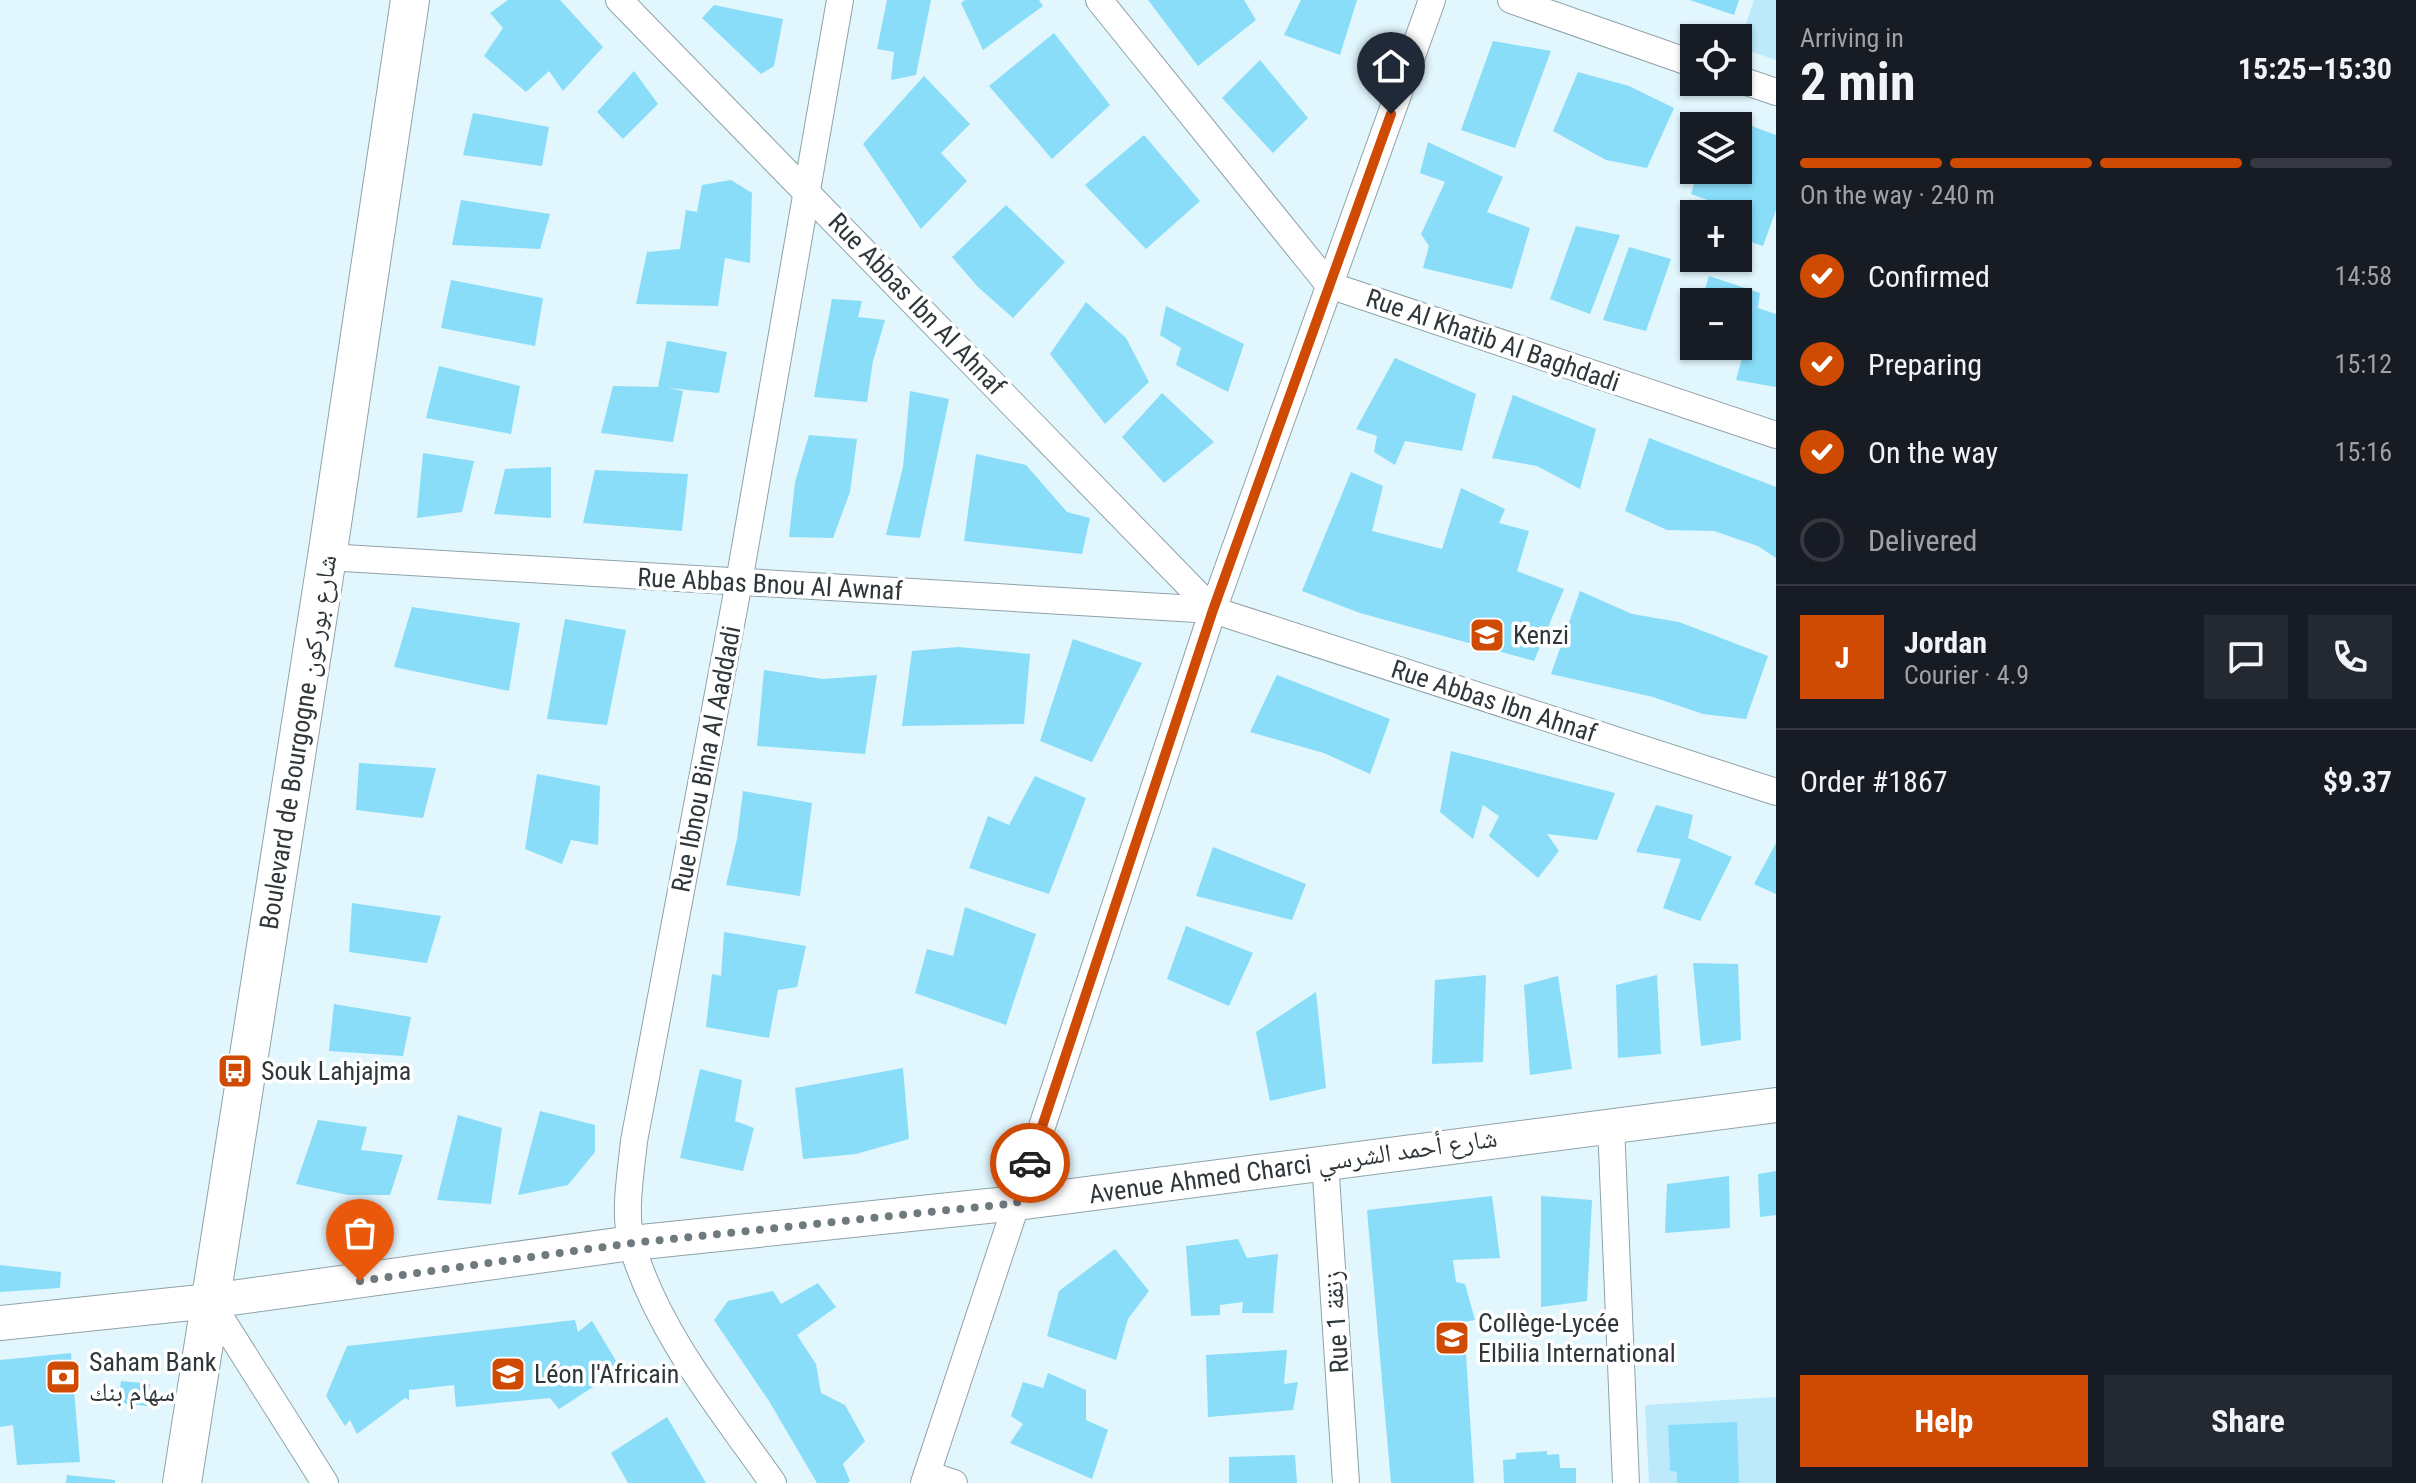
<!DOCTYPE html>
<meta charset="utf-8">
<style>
body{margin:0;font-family:"Roboto Condensed","Noto Naskh Arabic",sans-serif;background:#242831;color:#f1f3f6;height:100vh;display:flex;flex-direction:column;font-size:30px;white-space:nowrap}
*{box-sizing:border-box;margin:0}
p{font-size:26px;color:#9ea1a6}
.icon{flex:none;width:44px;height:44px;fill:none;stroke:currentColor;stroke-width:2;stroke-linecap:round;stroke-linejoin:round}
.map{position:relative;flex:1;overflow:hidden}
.side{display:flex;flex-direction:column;background:#171b24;width:640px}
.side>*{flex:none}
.tools{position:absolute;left:1680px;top:24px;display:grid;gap:16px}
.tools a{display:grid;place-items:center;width:72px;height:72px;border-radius:0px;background:#171b24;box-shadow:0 2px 6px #0004;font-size:40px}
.pin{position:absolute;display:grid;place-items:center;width:68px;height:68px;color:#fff;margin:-82px -34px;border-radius:50% 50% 50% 0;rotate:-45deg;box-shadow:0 0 8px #0007}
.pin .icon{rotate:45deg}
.courier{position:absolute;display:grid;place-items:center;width:80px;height:80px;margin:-40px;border:6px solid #cf4a03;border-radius:50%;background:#fff;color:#222;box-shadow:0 2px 10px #0007}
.summary em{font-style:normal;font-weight:700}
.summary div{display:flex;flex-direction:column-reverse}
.summary{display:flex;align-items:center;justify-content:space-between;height:136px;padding:0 24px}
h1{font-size:52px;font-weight:700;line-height:60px}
.bar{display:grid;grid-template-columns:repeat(4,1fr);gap:12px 8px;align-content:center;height:96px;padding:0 24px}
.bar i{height:10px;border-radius:6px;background:#363941}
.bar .current{background:#cf4a03}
.bar p{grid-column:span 4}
.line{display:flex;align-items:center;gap:20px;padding:0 24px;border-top:2px solid #363941}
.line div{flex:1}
.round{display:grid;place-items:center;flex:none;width:84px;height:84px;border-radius:0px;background:#242831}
ol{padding:0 24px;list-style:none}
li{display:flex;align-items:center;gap:24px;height:88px}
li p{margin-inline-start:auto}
li .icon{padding:8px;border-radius:50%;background:#cf4a03;color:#fff;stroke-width:4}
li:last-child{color:#9ea1a6}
li i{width:44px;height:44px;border:4px solid #363941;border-radius:50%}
.action{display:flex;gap:16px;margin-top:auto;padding:16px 24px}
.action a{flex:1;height:92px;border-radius:0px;background:#cf4a03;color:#fff;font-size:32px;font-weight:700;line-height:92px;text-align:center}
.action a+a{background:#242831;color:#f1f3f6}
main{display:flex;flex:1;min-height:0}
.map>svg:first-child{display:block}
.green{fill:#bceafa}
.building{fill:#89ddf9}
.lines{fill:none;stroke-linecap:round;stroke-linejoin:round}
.minor-casing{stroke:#90a2a9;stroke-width:28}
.tertiary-casing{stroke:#90a2a9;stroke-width:36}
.secondary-casing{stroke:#90a2a9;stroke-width:40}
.minor{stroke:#fff;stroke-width:26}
.tertiary{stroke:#fff;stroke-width:34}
.secondary{stroke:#fff;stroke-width:38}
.done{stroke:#6e7a7e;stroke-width:8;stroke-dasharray:0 14.4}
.route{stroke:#cf4a03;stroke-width:10}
.labels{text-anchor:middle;stroke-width:7;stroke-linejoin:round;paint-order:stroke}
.street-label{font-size:26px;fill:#30373a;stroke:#fff}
.poi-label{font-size:26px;fill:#30373a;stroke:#fff;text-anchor:start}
</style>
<main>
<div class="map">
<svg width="1776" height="1483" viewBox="0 0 1776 1483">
<rect width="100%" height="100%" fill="#e2f6fd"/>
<g class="green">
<polygon points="1754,0 1776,0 1776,60 1738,47"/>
<polygon points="1776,1397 1776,1483 1739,1483 1668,1425 1670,1471 1677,1472 1677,1483 1649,1483 1645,1405"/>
</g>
<g class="building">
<polygon points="508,0 560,0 603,47 563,91 549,71 526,92 484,56 503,28 490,13"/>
<polygon points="887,0 931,0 916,75 891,80 894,52 877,49"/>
<polygon points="965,0 1039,0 1043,6 983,50 961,3"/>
<polygon points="1148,0 1244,0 1256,20 1198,66"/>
<polygon points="1301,0 1357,0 1340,55 1284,35"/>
<polygon points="1690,0 1739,0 1734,15"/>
<polygon points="714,5 783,19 774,66 761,74 702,18"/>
<polygon points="1054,33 1110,105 1052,159 989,86"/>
<polygon points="1493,41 1551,51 1515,148 1461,130"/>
<polygon points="1260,60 1308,118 1273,153 1222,98"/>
<polygon points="634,71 658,104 623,139 597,112"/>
<polygon points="1578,72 1629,86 1674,108 1647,168 1606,160 1553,131"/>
<polygon points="924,76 970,124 941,153 967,181 921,229 863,144"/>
<polygon points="1713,112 1776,135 1776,210 1763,246 1738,238 1738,214 1727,214 1729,208 1691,194 1698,170 1738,170 1738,126 1709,126"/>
<polygon points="473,113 549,127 542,166 463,155"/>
<polygon points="1144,135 1200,201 1146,249 1085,185"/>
<polygon points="1428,142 1503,177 1487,212 1530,228 1512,289 1423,268 1429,246 1421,234 1445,182 1420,173"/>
<polygon points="731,180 752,193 750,263 725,258 718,306 636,304 647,252 680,249 686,210 697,212 702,185"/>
<polygon points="461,200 550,214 540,249 452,245"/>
<polygon points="1006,205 1065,262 1013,318 978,287 952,257"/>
<polygon points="1576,226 1620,235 1590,314 1550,299"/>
<polygon points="1629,247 1671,259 1646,331 1603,320"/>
<polygon points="1709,276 1760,293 1758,308 1776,314 1776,387 1736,380 1742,358 1710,346 1738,346 1738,302 1701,302"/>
<polygon points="451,280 543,298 535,346 441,328"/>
<polygon points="832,299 862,301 858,317 885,320 873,361 867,402 814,397"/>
<polygon points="1086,302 1126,338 1149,382 1105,424 1050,354"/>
<polygon points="1166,306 1244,344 1228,392 1176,365 1181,348 1160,335"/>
<polygon points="667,341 727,352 719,393 668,388 683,391 673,442 601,433 613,386 658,387"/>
<polygon points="1395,358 1476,394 1462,451 1405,441 1395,465 1374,452 1377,436 1356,429"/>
<polygon points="439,366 520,386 511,434 426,418"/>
<polygon points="910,391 949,399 920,538 886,535 903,467"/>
<polygon points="1162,393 1214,442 1164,483 1122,437"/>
<polygon points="1513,395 1596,429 1580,489 1537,466 1492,458"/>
<polygon points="809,435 857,439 850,492 833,538 789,537 795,482"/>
<polygon points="1649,438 1776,487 1776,558 1758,546 1714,531 1667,530 1625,511"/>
<polygon points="423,453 474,461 462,512 417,518"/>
<polygon points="976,454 1026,465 1067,512 1090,518 1082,554 964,541"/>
<polygon points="551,467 551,518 494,514 505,469"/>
<polygon points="595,470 688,474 682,531 583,523"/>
<polygon points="1351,472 1383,486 1372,531 1442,549 1461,488 1505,509 1499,523 1529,531 1517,571 1564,589 1534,661 1360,613 1302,591"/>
<polygon points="1580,591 1632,614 1679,622 1768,656 1746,719 1703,714 1653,697 1551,674"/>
<polygon points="412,607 520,623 509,691 394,667"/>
<polygon points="565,619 626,630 607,725 547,719"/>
<polygon points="1073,639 1142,663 1092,762 1040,741"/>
<polygon points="958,647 1030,654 1024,724 902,726 912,651"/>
<polygon points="764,670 823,679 877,675 865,754 757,746"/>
<polygon points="1277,675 1390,719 1370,774 1324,753 1250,732"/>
<polygon points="1451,751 1615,793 1597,840 1547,834 1559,851 1538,878 1489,836 1499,816 1483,805 1473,839 1440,812"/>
<polygon points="359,763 436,768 423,818 356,810"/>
<polygon points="537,774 600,786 598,845 571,840 562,864 525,849"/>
<polygon points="1035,776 1086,798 1049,894 969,868 988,816 1009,825"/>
<polygon points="743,791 812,803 800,896 726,885 737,839"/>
<polygon points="1656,805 1693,815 1688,838 1732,857 1700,921 1663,908 1681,859 1636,852"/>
<polygon points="1776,843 1776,894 1754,884"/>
<polygon points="1213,847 1306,884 1292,920 1196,896"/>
<polygon points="352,903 441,916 427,963 349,952"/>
<polygon points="965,907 1036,934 1006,1025 915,993 927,949 953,956"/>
<polygon points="1186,926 1253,953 1229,1006 1167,979"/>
<polygon points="724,932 806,946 797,987 778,990 769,1038 706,1027 712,974 721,976"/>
<polygon points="1693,963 1738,964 1741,1040 1701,1046"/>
<polygon points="1486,975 1483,1062 1432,1064 1435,980"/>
<polygon points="1657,975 1661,1054 1618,1058 1616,985"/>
<polygon points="1558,976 1572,1069 1530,1075 1524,985"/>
<polygon points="1316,992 1326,1088 1270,1101 1256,1032"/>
<polygon points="334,1004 411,1017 403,1056 329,1051"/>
<polygon points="903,1068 909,1139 856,1154 803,1159 795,1088"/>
<polygon points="700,1069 742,1080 735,1121 754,1128 743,1171 680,1158"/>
<polygon points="540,1111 595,1125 595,1152 568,1185 518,1195"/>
<polygon points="458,1115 502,1128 491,1204 437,1200"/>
<polygon points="318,1120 367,1127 361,1150 403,1155 390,1195 348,1195 296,1184"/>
<polygon points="1776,1171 1776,1215 1760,1217 1758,1174"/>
<polygon points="1729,1176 1730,1228 1665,1233 1667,1184"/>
<polygon points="1492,1196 1500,1258 1453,1260 1456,1282 1465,1284 1475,1320 1464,1322 1474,1483 1391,1483 1367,1210"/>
<polygon points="1541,1196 1592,1200 1587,1301 1541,1307"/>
<polygon points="1238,1239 1247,1258 1278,1254 1273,1313 1242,1313 1243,1302 1220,1305 1220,1315 1191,1316 1186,1246"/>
<polygon points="1115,1249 1149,1291 1128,1319 1116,1360 1047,1336 1059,1291"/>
<polygon points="0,1265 61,1272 60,1288 0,1292"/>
<polygon points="818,1283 836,1307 797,1335 816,1364 821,1393 845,1405 865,1441 843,1464 850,1481 847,1483 817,1483 769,1401 714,1320 728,1301 773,1291 781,1304"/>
<polygon points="575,1320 578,1332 592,1321 621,1369 559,1409 550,1398 456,1407 454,1385 409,1390 409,1400 405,1398 357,1434 350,1420 345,1426 326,1396 347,1346"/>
<polygon points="1287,1350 1284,1384 1298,1382 1293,1410 1208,1417 1206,1355"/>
<polygon points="71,1353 80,1462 17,1465 13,1425 0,1427 0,1360"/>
<polygon points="1048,1373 1086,1390 1086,1420 1108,1430 1092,1479 1010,1443 1023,1424 1011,1416 1023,1382 1043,1388"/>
<polygon points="121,1381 150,1384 147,1406 118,1403"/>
<polygon points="667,1417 706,1483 628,1483 611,1453"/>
<polygon points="1737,1422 1739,1483 1677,1483 1677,1472 1670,1471 1668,1425"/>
<polygon points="1547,1451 1547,1455 1559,1454 1560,1468 1576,1468 1576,1483 1504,1483 1503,1460 1516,1459 1516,1453"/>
<polygon points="1295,1455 1297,1483 1229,1483 1229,1457"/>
<polygon points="67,1475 115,1480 115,1483 66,1483"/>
</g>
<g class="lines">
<defs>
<g id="minor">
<polyline points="619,0 1213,610"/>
<polyline points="1099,0 1329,285 1776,435"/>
<polyline points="1511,0 1694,64"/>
<polyline points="1738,79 1776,92"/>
<polyline points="327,557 1213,610 1776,792"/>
<polyline points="1611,1125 1626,1483"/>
<polyline points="1325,1161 1346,1483"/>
<polyline points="210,1301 325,1483"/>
<polyline points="927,1474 954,1483"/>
<path d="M773 1483C722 1410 657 1332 632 1245 623 1213 631 1173 634 1141L739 582 840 0"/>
<polyline points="924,1483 1213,610 1432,0"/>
</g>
<polyline id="tertiary" points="0,1323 210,1301 632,1243 1017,1203 1776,1105"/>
<polyline id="secondary" points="182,1483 327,557 410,0"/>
</defs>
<use href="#minor" class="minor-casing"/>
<use href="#tertiary" class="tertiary-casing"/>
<use href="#secondary" class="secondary-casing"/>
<use href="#minor" class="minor"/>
<use href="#tertiary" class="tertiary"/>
<use href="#secondary" class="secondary"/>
</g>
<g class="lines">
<polyline class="done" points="360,1281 632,1243 1017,1203 1030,1163"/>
<polyline class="route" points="1030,1163 1213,610 1391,114"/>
</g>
<defs>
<symbol id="school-square" viewBox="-11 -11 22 22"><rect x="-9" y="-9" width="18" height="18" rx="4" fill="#cf4a03" stroke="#fff"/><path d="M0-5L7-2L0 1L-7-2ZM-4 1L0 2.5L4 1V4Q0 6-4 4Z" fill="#fff"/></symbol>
<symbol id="bus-square" viewBox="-11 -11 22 22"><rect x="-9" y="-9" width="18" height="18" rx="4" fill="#cf4a03" stroke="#fff"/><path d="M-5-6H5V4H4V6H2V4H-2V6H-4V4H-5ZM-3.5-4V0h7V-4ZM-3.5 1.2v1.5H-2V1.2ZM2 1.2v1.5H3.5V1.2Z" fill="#fff"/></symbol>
<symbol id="bank-square" viewBox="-11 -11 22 22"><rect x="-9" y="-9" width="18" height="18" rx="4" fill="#cf4a03" stroke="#fff"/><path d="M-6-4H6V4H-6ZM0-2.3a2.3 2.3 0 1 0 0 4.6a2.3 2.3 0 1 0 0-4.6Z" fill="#fff"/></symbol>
</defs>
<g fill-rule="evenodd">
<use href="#school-square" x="1467" y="615" width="40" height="40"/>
<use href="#bus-square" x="215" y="1051" width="40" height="40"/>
<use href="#school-square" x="1432" y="1318" width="40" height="40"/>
<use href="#school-square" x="488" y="1354" width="40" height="40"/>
<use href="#bank-square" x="43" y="1357" width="40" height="40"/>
</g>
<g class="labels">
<g class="street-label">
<text transform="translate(917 304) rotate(46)" y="9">Rue Abbas Ibn Al Ahnaf</text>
<text transform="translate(1493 340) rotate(19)" y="9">Rue Al Khatib Al Baghdadi</text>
<text transform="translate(770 584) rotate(3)" y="9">Rue Abbas Bnou Al Awnaf</text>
<text transform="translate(1494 701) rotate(18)" y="9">Rue Abbas Ibn Ahnaf</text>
<text transform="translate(298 742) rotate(-81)" y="9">Boulevard de Bourgogne شارع بوركون</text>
<text transform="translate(706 759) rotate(-79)" y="9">Rue Ibnou Bina Al Aaddadi</text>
<text transform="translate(1293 1166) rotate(-8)" y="9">Avenue Ahmed Charci شارع أحمد الشرسي</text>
<text transform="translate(1336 1322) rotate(-94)" y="9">Rue 1 زنقة</text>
</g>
<g class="poi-label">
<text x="1513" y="644">Kenzi</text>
<text x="261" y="1080">Souk Lahjajma</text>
<text x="1478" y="1332">Collège-Lycée<tspan x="1478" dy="30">Elbilia International</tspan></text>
<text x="89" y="1371">Saham Bank<tspan x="89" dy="30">سهام بنك</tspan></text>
<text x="534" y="1383">Léon l'Africain</text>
</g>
</g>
</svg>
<div class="tools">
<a><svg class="icon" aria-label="locate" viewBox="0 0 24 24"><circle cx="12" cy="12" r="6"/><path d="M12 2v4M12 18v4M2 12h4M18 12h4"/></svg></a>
<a><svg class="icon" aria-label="layers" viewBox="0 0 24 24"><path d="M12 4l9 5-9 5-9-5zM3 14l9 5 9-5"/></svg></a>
<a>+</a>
<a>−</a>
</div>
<div class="pin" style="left:360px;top:1281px;background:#ea580c"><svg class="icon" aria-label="bag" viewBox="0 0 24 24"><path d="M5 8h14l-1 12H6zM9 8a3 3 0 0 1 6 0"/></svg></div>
<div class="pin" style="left:1391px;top:114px;background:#1f2937"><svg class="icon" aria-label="home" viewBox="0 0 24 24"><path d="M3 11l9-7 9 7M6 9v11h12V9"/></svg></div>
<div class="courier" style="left:1030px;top:1163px"><svg class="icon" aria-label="car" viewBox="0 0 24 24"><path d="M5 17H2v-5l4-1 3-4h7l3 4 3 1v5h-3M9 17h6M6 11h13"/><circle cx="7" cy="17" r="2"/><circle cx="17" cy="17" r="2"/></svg></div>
</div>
<section class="side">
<div class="summary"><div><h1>2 min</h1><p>Arriving in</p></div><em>15:25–15:30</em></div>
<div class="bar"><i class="current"></i><i class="current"></i><i class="current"></i><i></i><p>On the way · 240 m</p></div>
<ol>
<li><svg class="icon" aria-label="check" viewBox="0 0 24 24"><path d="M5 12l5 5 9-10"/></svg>Confirmed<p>14:58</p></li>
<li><svg class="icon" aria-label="check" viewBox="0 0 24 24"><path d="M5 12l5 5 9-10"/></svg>Preparing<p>15:12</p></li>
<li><svg class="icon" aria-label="check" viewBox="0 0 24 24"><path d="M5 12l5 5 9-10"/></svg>On the way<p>15:16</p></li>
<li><i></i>Delivered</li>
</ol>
<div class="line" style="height:144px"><b class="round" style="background:#cf4a03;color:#fff">J</b><div><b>Jordan</b><p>Courier · 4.9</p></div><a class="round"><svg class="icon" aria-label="chat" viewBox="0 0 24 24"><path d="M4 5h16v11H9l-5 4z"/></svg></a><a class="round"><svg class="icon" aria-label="phone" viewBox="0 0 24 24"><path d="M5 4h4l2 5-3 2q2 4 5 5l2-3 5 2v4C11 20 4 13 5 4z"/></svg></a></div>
<div class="line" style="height:104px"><div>Order #1867</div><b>$9.37</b></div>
<div class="action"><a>Help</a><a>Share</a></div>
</section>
</main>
